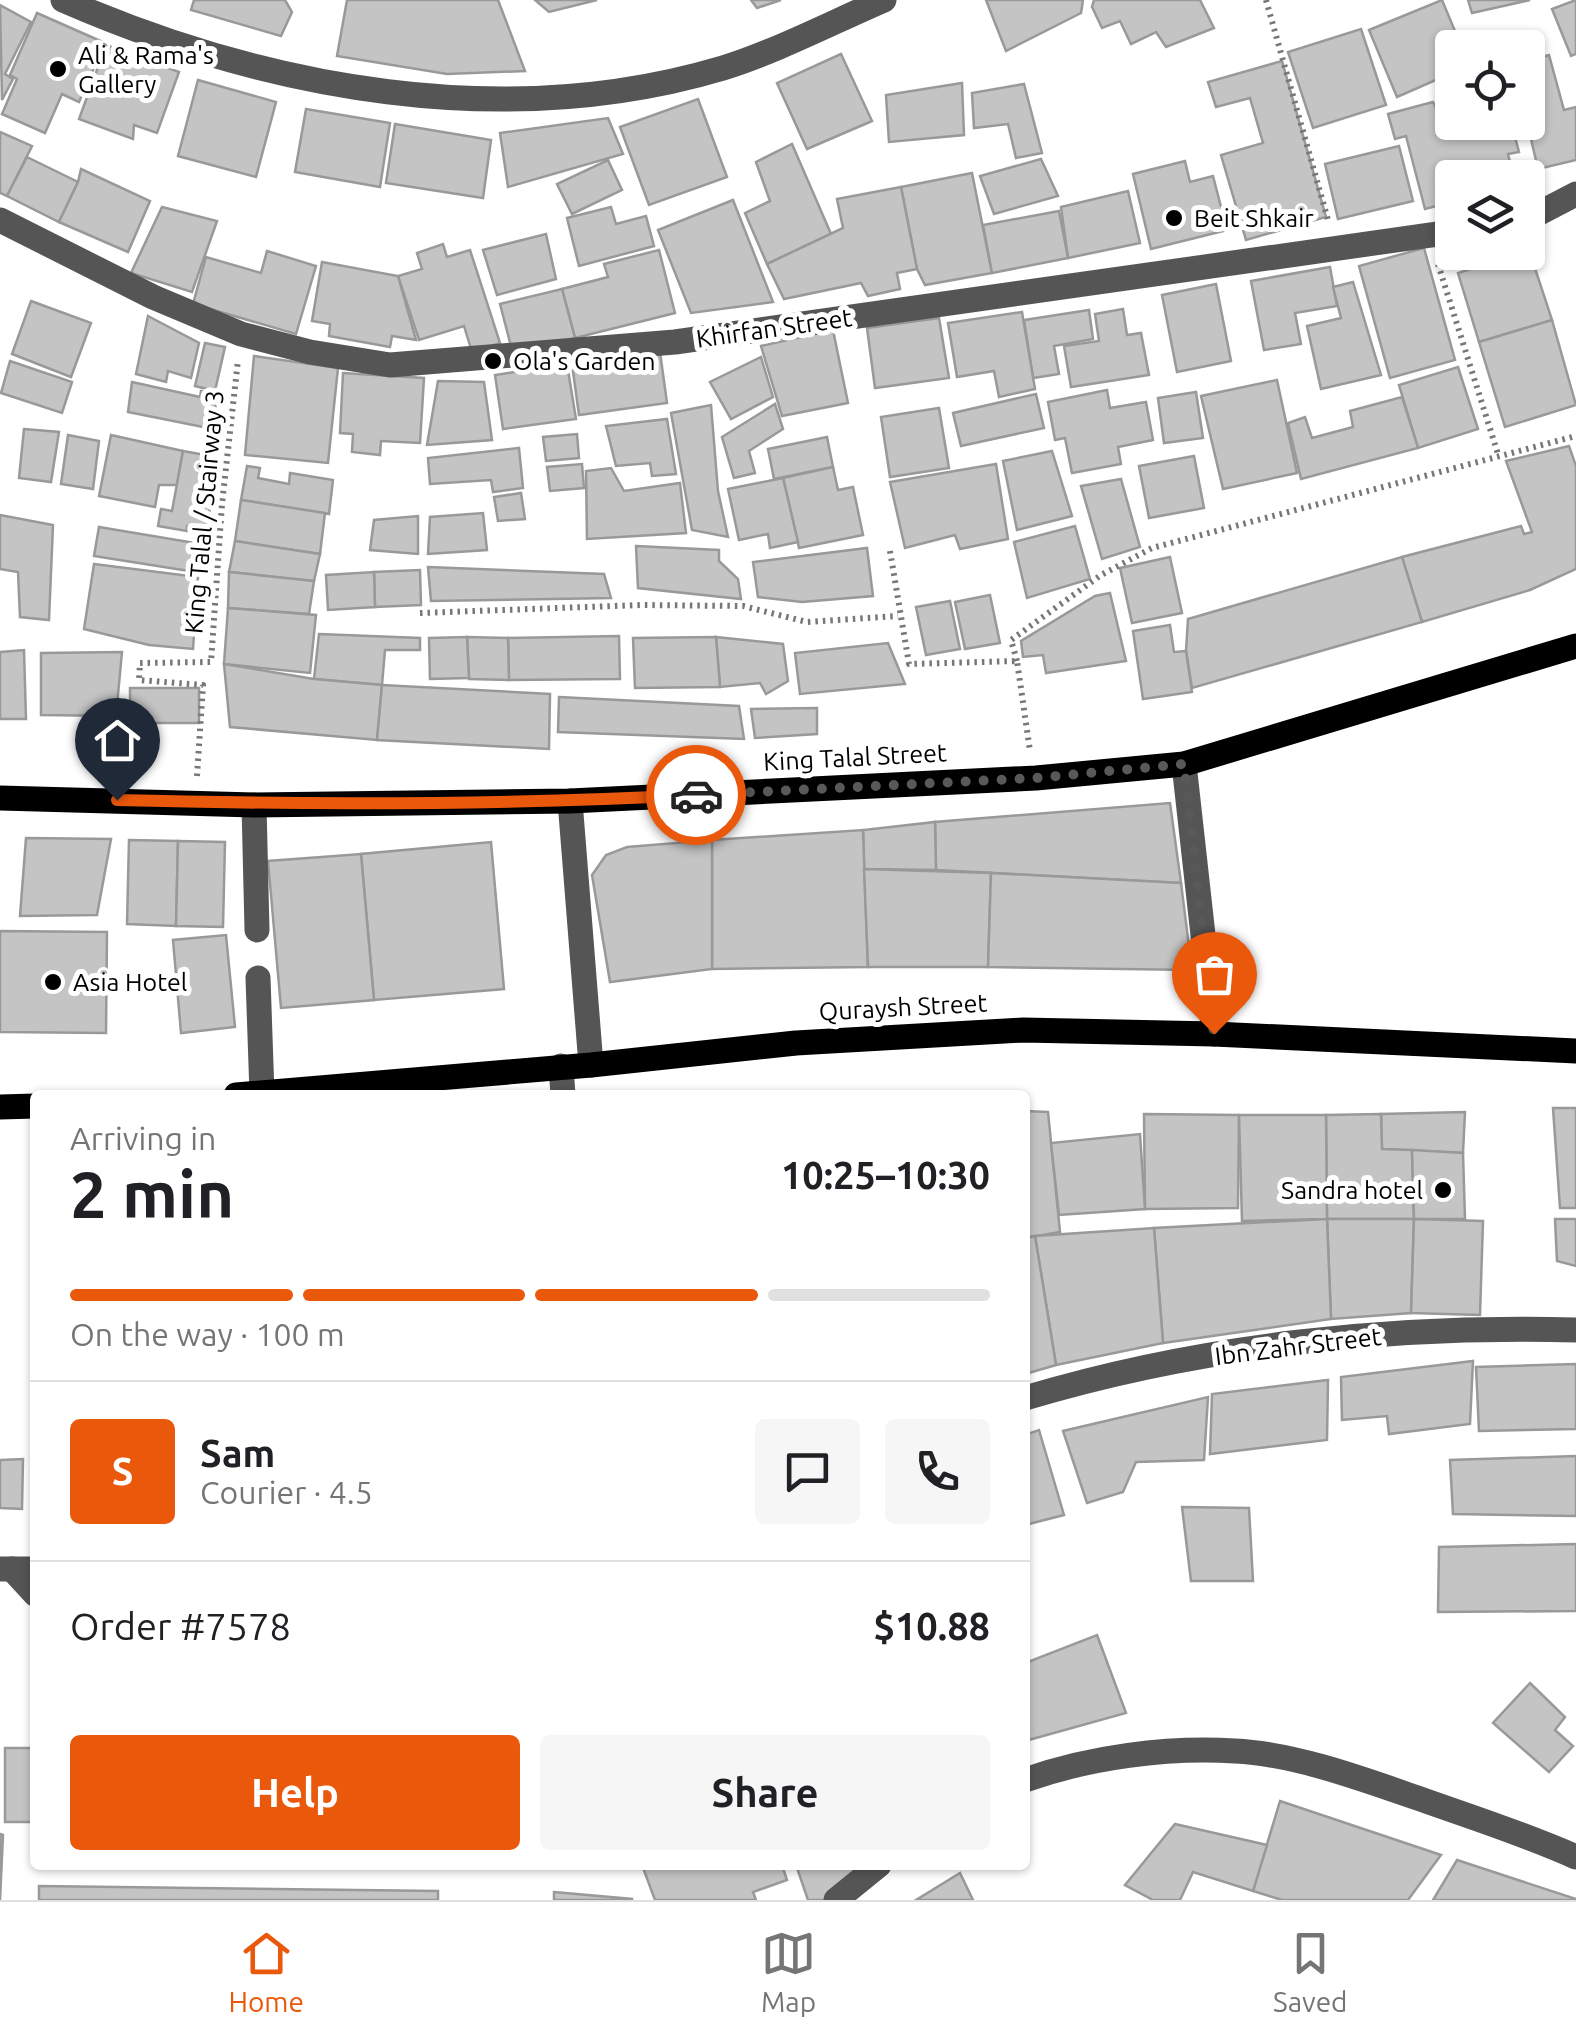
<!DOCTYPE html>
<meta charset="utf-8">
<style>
body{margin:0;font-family:Ubuntu,sans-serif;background:#f6f6f6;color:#202124;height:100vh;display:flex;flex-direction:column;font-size:38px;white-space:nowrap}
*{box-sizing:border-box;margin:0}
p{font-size:32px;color:#757577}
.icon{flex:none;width:55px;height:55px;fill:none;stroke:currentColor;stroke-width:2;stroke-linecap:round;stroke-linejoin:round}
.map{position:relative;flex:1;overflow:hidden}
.details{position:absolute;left:30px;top:1090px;width:1000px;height:780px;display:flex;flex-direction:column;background:#fff;border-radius:10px;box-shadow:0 2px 8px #0004}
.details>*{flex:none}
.buttons{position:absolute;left:1435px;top:30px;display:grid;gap:20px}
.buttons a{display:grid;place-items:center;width:110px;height:110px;border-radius:10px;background:#fff;box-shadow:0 2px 8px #0004;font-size:50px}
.pin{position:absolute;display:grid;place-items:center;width:85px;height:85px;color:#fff;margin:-102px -42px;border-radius:50% 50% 50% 0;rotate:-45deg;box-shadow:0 0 10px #0007}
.pin .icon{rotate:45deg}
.courier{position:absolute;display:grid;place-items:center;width:100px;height:100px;margin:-50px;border:8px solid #ea580c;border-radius:50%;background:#fff;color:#222;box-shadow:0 2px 12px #0007}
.summary em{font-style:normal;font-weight:700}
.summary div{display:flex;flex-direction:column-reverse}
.summary{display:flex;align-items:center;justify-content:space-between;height:170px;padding:0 40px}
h1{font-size:65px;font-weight:700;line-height:75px}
.bar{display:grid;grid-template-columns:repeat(4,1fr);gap:15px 10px;align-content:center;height:120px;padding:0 40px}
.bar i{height:12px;border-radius:8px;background:#e0e0e0}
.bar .active{background:#ea580c}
.bar p{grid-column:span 4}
.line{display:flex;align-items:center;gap:25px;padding:0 40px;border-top:2px solid #e0e0e0}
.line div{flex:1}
.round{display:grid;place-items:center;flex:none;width:105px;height:105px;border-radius:10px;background:#f6f6f6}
.cta{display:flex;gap:20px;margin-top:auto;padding:20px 40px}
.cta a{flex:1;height:115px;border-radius:10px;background:#ea580c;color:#fff;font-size:40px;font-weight:700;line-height:115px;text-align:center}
.cta a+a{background:#f6f6f6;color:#202124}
.menu{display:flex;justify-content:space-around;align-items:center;height:140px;border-top:2px solid #e0e0e0;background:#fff;font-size:28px;color:#757577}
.menu a{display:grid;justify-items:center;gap:5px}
.menu .active{color:#ea580c}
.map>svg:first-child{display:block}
.building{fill:#c4c4c4;stroke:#999;stroke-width:2.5}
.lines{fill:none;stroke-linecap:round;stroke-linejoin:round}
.path{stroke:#777;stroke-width:6;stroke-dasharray:2.5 5;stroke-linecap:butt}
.minor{stroke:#555;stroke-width:25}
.major{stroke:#000;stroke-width:25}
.done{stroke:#595959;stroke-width:10;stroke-dasharray:0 18}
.route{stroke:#ea580c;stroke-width:12}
.poi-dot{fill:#000;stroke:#fff;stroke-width:4}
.labels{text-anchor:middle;stroke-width:10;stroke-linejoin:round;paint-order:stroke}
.poi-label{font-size:25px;fill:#000;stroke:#fff;text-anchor:start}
.street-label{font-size:25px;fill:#000;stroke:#fff}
</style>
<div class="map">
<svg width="1576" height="1900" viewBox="0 0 1576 1900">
<rect width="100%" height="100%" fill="#fff"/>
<g class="building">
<polygon points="194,0 285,0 292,12 281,36 191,10"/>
<polygon points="347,0 498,0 525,71 447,74 337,56"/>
<polygon points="535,0 597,0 549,12"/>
<polygon points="751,0 781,0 757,8"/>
<polygon points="986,0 1083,0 1081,13 1006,51"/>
<polygon points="1094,0 1200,0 1214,28 1166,47 1156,32 1131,44 1120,21 1102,28 1092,7"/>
<polygon points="1442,0 1462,48 1452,48 1452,73 1397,97 1369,30"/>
<polygon points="1468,0 1530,0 1472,13"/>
<polygon points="1576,0 1576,54 1571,56 1552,9"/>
<polygon points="0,5 31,22 5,74 13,79 2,100"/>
<polygon points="37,13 105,43 79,102 62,94 45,133 2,114 17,79 10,75"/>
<polygon points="1361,29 1386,105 1313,128 1288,52"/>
<polygon points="106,45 179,72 157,133 134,125 133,139 79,119"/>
<polygon points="841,54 872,121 807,149 777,83"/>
<polygon points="1549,55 1564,110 1576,107 1576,160 1538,169 1527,122 1528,61"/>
<polygon points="1282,61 1326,217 1246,240 1221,155 1263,143 1250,98 1216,107 1208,82"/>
<polygon points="198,80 276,102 256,177 178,156"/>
<polygon points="962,83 964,135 889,142 886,95"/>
<polygon points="1024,84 1042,153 1016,158 1008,124 974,128 972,93"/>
<polygon points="698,99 727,177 649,205 620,127"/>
<polygon points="1433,102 1438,111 1452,107 1452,122 1477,122 1478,127 1511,122 1519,152 1508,154 1514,178 1452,178 1452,202 1425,209 1406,136 1395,139 1388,114"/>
<polygon points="306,109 390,123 380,187 295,172"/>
<polygon points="608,118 623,154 508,187 500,133"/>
<polygon points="395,124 491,140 483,198 386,183"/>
<polygon points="0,132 32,146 7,196 0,193"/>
<polygon points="792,144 831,234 767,264 745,213 770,201 756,162"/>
<polygon points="1399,146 1413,201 1338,219 1325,164"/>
<polygon points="27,157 78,182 59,222 7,196"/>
<polygon points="1041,159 1058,196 994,214 980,176"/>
<polygon points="608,160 622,190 572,214 557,184"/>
<polygon points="1185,161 1190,182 1213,176 1227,230 1151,249 1133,174"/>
<polygon points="81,169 150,201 128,252 59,222 78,182"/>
<polygon points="972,173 992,273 925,285 917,269 901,187"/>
<polygon points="901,187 917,269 897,273 900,289 868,296 861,283 784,299 767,264 843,228 837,199"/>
<polygon points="1128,191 1140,243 1068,258 1061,207"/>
<polygon points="733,200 773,302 691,313 658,230"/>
<polygon points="162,207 217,221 192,292 131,273"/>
<polygon points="611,207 616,224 646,216 654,246 579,266 567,218"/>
<polygon points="1059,211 1068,258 992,273 983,225"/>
<polygon points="546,234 556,279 497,295 483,250"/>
<polygon points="443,244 447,257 470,250 500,343 472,352 464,326 419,340 398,276 422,269 417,253"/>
<polygon points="1424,248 1455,360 1390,378 1359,266"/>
<polygon points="659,250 675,313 575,338 562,289 608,277 604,264"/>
<polygon points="1529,250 1552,320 1479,342 1458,273"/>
<polygon points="267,251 316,266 296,334 193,304 206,257 261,273"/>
<polygon points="322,262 398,276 416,340 392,336 390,347 329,336 330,324 312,321"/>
<polygon points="1330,267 1337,306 1295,313 1301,344 1264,350 1251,281"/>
<polygon points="1353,282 1381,375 1321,389 1307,326 1341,318 1333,287"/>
<polygon points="1216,284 1231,361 1177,372 1162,295"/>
<polygon points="562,289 575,338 513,354 500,304"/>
<polygon points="31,301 91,323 71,377 12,354"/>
<polygon points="1123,309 1127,335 1141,333 1149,375 1071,387 1064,346 1099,341 1095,314"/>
<polygon points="1089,310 1093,339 1054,346 1059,374 1033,378 1024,320"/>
<polygon points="1022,312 1035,389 999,397 994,371 957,377 948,323"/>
<polygon points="148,316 199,343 191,378 168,371 166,382 136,374"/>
<polygon points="939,318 949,378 875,388 867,328"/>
<polygon points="1552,320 1576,405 1505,427 1479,342"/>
<polygon points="833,330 848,403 782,416 761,346"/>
<polygon points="205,343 225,347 215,391 195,386"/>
<polygon points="660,352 667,403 579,415 572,364"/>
<polygon points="254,356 338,368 328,463 245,455"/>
<polygon points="761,357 773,397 731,419 710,382"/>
<polygon points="10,361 72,382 62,413 1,393"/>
<polygon points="567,364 576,419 503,429 495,375"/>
<polygon points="1458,367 1478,429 1418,448 1399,385"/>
<polygon points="343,373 424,378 420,443 381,441 380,455 352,452 353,434 340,433"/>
<polygon points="1277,380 1297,473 1223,489 1201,396"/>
<polygon points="438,381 484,382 492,440 427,445"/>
<polygon points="132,382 200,397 201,391 217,394 213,429 128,412"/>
<polygon points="1107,390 1110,408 1146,402 1153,440 1118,447 1121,464 1072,473 1065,438 1055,440 1048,402"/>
<polygon points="1196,392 1203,438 1164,443 1158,398"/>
<polygon points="1036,394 1044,428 961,446 953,413"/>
<polygon points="1402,397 1418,448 1301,479 1288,423 1305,417 1312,438 1353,427 1350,411"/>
<polygon points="775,404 783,429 749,451 755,473 734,478 722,437"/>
<polygon points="711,405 718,491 728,537 692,530 671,413"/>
<polygon points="939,408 949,468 890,477 881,417"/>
<polygon points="667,419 676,474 652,476 650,463 616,466 606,426"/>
<polygon points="24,429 59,432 51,482 19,478"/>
<polygon points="577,434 579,458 546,461 543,437"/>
<polygon points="68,435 99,441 93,489 61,484"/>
<polygon points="111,435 183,451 177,485 159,485 155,507 99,496"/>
<polygon points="827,437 833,467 774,479 768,449"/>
<polygon points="1569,446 1576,466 1576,569 1530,590 1422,622 1402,557 1521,526 1524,534 1532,532 1506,461"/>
<polygon points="519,448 523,488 493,492 491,480 430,484 428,458"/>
<polygon points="183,451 211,456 209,530 187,526 187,531 158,526 161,509 172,511"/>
<polygon points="1052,451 1072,516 1017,530 1003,461"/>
<polygon points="1194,456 1204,508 1149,518 1139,466"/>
<polygon points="582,464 584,488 550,491 547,467"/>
<polygon points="996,464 1008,539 960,549 955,535 905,548 890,482"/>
<polygon points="247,466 260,468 258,478 289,484 290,473 333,480 329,514 241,500"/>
<polygon points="833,467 838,490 853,487 863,535 799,548 783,478"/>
<polygon points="611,468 624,491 680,483 686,533 587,539 586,471"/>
<polygon points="783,478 798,542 770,548 768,534 739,540 728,489"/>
<polygon points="1121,479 1140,547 1102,559 1081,486"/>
<polygon points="521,493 525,519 498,521 494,497"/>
<polygon points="241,500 325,513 320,554 235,541"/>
<polygon points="483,513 487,550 428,554 430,517"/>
<polygon points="0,515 53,525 49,620 20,617 18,572 0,569"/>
<polygon points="418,516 418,554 370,550 374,520"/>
<polygon points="1075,526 1090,579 1027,598 1014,542"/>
<polygon points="99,527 207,545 202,573 94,556"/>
<polygon points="235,541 320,554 314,581 229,572"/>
<polygon points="636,546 719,550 719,561 738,579 741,599 638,588"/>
<polygon points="867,548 873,596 802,602 758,597 753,562"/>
<polygon points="1170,557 1182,613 1132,623 1120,568"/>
<polygon points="1402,557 1422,622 1192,688 1186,651 1188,619"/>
<polygon points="94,564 198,577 193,649 149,645 84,629"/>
<polygon points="428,567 604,574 611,598 431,601"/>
<polygon points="420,570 421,605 375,607 374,572"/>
<polygon points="229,572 314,581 309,614 228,608"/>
<polygon points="374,572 375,607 328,610 326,575"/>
<polygon points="1110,593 1126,661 1046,673 1043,655 1023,657 1021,641 1095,596"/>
<polygon points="990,595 1000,643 965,649 955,602"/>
<polygon points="950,601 960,649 926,655 916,607"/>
<polygon points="228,608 316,615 310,673 224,664"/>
<polygon points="1170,625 1174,652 1186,651 1192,692 1143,699 1133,631"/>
<polygon points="319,634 420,638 420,650 385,650 382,685 314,679"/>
<polygon points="619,636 620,679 509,680 508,638"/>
<polygon points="467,637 508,638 509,680 469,679"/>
<polygon points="467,637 469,678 430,679 429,638"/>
<polygon points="716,637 783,644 788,681 766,694 760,683 720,687"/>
<polygon points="716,637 720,687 635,688 633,638"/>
<polygon points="888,643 905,684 800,694 795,653"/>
<polygon points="24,650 26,719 0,719 0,652"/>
<polygon points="122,652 116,716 41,715 41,653"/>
<polygon points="224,664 314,679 382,685 377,740 230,727"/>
<polygon points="382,685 550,694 549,749 377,740"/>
<rect x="130" y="688" width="69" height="35"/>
<polygon points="559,697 739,706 744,739 558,732"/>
<polygon points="817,708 817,734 755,738 751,709"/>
<polygon points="1170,803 1181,883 936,870 935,822"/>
<polygon points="935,822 936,870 864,869 863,830"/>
<polygon points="863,830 868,967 712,969 712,840"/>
<polygon points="26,838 111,839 97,915 20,916"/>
<polygon points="129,840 178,841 176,926 127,924"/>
<polygon points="712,840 712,969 610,982 592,875 606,855 627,847"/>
<polygon points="178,841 225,842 223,927 176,926"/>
<polygon points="491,842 504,989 374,1000 361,854"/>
<polygon points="361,854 374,1000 281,1008 268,861"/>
<polygon points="864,869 991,873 988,967 868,967"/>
<polygon points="991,873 1181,883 1192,970 988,967"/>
<polygon points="0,931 107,932 106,1033 0,1032"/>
<polygon points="226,935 235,1027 181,1033 173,940"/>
<polygon points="1553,1108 1576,1108 1576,1208 1560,1208"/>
<polygon points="1025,1111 1048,1112 1060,1232 1025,1238"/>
<polygon points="1465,1112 1463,1153 1382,1149 1381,1114"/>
<polygon points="1144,1114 1239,1115 1238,1208 1145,1209"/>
<polygon points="1381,1114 1382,1149 1412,1150 1414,1219 1327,1219 1326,1115"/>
<polygon points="1239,1115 1326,1115 1327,1219 1242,1221"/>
<polygon points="1140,1134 1145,1209 1059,1215 1051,1143"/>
<polygon points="1412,1150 1463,1153 1465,1219 1414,1219"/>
<polygon points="1327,1219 1414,1219 1411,1313 1331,1319"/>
<polygon points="1327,1219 1331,1319 1163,1343 1154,1228"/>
<polygon points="1414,1219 1483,1221 1480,1315 1411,1313"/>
<polygon points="1555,1219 1576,1219 1576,1266 1557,1261"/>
<polygon points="1154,1228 1163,1343 1056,1365 1035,1236"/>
<polygon points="1035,1236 1056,1365 1025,1374 1025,1238"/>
<polygon points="1473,1361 1470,1424 1389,1434 1387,1416 1342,1420 1341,1377"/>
<polygon points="1576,1364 1576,1429 1479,1431 1476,1367"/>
<polygon points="1328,1380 1327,1440 1210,1454 1212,1394"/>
<polygon points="1208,1397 1204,1460 1136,1462 1123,1492 1087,1503 1063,1431"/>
<polygon points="1039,1430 1064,1515 1025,1525 1025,1435"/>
<polygon points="1576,1456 1576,1516 1453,1514 1450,1460"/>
<polygon points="23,1459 22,1509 0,1508 0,1460"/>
<polygon points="1182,1507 1249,1508 1253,1581 1191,1581"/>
<polygon points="1576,1544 1576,1611 1438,1612 1439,1547"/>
<polygon points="1097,1635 1126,1713 1025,1741 1025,1663"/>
<polygon points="1530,1683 1565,1717 1555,1730 1573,1746 1549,1772 1493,1723"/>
<rect x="5" y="1748" width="30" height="74"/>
<polygon points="1280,1801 1441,1855 1408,1900 1282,1900 1253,1891"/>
<polygon points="1175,1824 1267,1845 1253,1891 1193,1872 1180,1900 1153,1900 1125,1885"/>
<polygon points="0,1834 3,1835 0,1900"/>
<polygon points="1457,1860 1576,1899 1576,1900 1433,1900"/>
<polygon points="642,1865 782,1865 787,1880 753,1892 756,1900 655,1900"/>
<polygon points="796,1865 876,1865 830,1900 808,1900"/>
<polygon points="960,1873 973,1900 916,1900"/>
<polygon points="39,1886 438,1891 438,1900 39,1900"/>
<polygon points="554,1892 632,1899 632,1900 554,1900"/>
</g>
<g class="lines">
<g class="path">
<polyline points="1266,0 1328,220"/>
<polyline points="1438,264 1498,454"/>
<polyline points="890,551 909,664 1017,661 1030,751"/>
<polyline points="420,613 641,605 743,606 807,622 898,616"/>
<polyline points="1017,661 1011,640 1101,575 1152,548 1576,436"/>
<polyline points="197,776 203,685 139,680 140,663 211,662 222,504 238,360"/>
</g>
<g class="minor">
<path d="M63 0C267 89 505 133 723 68 775 52 833 22 884 0"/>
<polyline points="1528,219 1576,194"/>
<polyline points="0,220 153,297 241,334 310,352 390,365 675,342 1452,232"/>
<polyline points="1184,764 1214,1034"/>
<polyline points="570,801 591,1065"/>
<polyline points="254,805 257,930"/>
<polyline points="258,978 262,1094"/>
<polyline points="561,1066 563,1095"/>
<path d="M1025 1398C1202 1345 1392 1325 1576 1330"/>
<polyline points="0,1569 35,1569"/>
<polyline points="12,1569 35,1594"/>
<path d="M1025 1780C1090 1757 1166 1747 1235 1751 1297 1754 1368 1781 1426 1801 1477 1819 1527 1835 1576 1857"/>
<polyline points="836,1900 879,1865"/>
</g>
<g class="major">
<polyline points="0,798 254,805 570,801 1036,778 1184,764 1576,646"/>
<polyline points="236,1095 591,1065 796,1043 1023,1030 1214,1034 1576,1051"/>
<polyline points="0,1107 35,1106"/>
</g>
</g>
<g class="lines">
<polyline class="done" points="696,795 1036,778 1184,764 1214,1034"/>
<path class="route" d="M117 800C310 805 503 805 696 795"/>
</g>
<g class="poi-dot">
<circle cx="58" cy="69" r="10"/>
<circle cx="1174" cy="218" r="10"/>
<circle cx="493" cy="361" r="10"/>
<circle cx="53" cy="982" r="10"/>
<circle cx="1443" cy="1190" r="10"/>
</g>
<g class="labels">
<g class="poi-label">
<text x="78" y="64">Ali &amp; Rama's<tspan x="78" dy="29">Gallery</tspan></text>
<text x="1194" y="227">Beit Shkair</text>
<text x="513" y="370">Ola's Garden</text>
<text x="73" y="991">Asia Hotel</text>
<text x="1423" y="1199" text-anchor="end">Sandra hotel</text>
</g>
<g class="street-label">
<text transform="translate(774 328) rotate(-8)" y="9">Khirfan Street</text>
<text transform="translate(204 512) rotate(-85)" y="9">King Talal / Stairway 3</text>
<text transform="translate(855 757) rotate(-3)" y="9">King Talal Street</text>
<text transform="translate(903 1007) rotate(-3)" y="9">Quraysh Street</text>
<text transform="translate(1298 1346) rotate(-7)" y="9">Ibn Zahr Street</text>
</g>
</g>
</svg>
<div class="buttons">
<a><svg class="icon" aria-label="locate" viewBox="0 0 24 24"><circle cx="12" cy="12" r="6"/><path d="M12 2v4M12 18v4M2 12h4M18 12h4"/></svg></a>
<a><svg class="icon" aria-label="layers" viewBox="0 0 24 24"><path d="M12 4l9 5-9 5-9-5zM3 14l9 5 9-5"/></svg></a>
</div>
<div class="pin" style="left:1214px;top:1034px;background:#ea580c"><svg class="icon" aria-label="bag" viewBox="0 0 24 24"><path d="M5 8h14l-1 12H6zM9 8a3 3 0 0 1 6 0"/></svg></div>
<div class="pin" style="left:117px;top:800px;background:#1f2937"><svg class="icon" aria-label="home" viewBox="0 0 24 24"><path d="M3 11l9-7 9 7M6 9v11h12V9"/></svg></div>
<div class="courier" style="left:696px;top:795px"><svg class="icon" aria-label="car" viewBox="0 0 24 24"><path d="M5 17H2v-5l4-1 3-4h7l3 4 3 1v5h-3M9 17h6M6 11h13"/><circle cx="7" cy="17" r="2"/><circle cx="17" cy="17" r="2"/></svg></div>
<section class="details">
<div class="summary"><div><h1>2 min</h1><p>Arriving in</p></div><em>10:25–10:30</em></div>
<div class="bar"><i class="active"></i><i class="active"></i><i class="active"></i><i></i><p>On the way · 100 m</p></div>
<div class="line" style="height:180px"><b class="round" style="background:#ea580c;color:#fff">S</b><div><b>Sam</b><p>Courier · 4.5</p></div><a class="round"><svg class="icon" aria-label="chat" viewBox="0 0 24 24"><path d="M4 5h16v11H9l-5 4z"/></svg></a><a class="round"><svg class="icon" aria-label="phone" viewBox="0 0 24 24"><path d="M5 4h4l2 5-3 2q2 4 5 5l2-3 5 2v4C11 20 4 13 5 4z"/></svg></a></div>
<div class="line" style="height:130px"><div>Order #7578</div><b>$10.88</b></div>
<div class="cta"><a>Help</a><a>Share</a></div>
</section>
</div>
<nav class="menu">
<a class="active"><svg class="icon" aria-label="home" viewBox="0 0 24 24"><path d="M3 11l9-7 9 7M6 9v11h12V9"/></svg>Home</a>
<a><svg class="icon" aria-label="map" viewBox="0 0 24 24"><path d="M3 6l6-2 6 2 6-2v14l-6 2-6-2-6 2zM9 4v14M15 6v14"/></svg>Map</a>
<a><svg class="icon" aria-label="saved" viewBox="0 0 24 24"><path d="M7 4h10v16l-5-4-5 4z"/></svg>Saved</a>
</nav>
